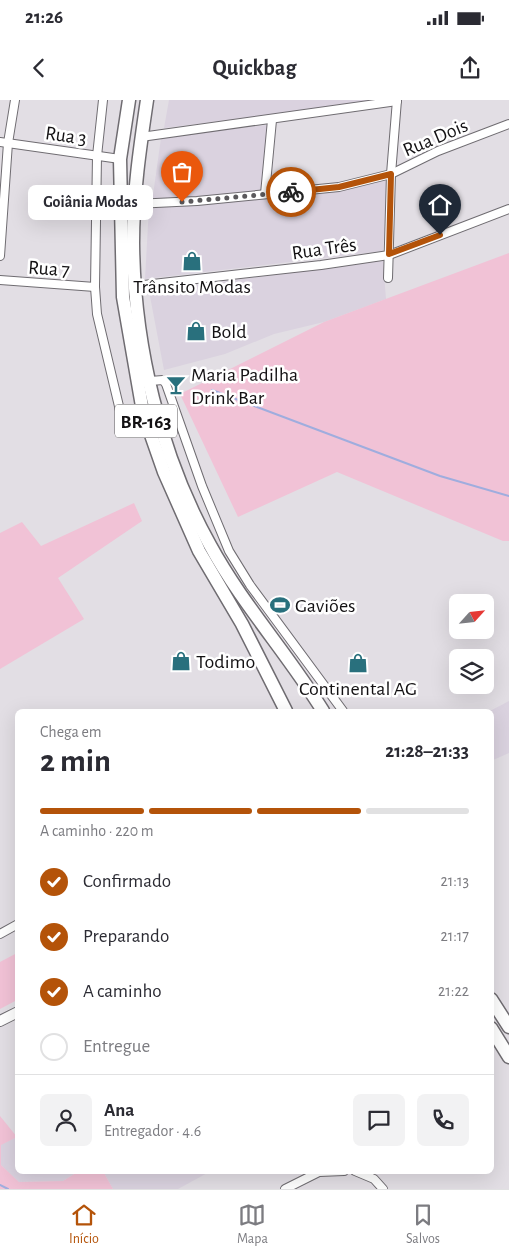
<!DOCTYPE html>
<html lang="pt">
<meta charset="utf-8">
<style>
body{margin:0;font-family:"Alegreya Sans",sans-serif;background:#f2f2f3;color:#2b2b33;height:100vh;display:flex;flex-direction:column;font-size:19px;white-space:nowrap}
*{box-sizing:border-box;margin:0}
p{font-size:16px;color:#7c7c81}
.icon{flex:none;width:28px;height:28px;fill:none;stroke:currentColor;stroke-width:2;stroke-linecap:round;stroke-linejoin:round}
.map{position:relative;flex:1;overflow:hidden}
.side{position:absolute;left:15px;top:609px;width:479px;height:465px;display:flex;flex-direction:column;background:#fff;border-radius:8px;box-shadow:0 5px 20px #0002}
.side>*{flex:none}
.needle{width:32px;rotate:63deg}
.buttons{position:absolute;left:449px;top:494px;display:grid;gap:10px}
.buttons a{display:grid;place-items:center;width:45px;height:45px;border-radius:8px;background:#fff;box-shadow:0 5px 20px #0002;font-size:25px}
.pin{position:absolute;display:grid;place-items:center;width:42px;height:42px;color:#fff;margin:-51px -21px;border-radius:50% 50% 50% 0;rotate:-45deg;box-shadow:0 0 5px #0007}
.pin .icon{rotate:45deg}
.courier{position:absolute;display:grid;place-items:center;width:50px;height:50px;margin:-25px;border:4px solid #b45309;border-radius:50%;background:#fff;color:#222;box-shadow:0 1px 6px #0007}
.bubble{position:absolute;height:35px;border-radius:8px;background:#fff;box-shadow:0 5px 20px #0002;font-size:16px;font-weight:600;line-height:35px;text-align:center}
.headline em{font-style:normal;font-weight:600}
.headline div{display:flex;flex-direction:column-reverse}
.headline{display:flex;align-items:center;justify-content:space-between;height:85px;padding:0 25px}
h1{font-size:32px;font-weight:600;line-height:38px}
.bar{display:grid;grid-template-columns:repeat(4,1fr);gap:8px 5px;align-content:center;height:60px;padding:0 25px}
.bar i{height:6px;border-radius:4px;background:#e1e1e2}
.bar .on{background:#b45309}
.bar p{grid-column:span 4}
.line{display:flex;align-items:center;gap:12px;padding:0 25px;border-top:1px solid #e1e1e2}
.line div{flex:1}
.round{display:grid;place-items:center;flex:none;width:52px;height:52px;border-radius:8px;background:#f2f2f3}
ol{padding:0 25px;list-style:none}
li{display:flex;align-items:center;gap:15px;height:55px}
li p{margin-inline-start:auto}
li .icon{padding:5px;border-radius:50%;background:#b45309;color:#fff;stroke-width:4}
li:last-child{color:#7c7c81}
li i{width:28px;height:28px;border:2px solid #e1e1e2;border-radius:50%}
.status{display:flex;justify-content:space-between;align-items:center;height:35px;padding:0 25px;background:#fff;direction:ltr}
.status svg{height:14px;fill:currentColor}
header{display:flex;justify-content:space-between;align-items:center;height:65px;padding:0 25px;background:#fff;font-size:22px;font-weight:600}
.tab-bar{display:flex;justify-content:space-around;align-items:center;height:70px;border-top:1px solid #e1e1e2;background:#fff;font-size:14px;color:#7c7c81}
.tab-bar a{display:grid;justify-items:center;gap:2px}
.tab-bar .on{color:#b45309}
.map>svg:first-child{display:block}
.built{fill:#dad2df}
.green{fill:#f1c2d6}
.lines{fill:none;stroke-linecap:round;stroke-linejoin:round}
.stream{stroke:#9fadde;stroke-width:2}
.minor-casing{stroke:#6f6c71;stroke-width:10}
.tertiary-casing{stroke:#6f6c71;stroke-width:12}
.trunk-casing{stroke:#6f6c71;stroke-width:15}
.minor{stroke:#fff;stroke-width:8}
.tertiary{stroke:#fff;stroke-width:10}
.trunk{stroke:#fff;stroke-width:12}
.done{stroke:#5b595c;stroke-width:5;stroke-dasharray:0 9}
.route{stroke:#b45309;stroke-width:6}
.labels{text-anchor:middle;stroke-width:5;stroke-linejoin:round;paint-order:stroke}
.shield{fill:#fff;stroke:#5a585a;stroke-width:1}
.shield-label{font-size:19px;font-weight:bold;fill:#131113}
.street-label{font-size:20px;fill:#131113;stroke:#fff}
.poi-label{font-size:20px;fill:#131113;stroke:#fff;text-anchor:start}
</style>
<div class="status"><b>21:26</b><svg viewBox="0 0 49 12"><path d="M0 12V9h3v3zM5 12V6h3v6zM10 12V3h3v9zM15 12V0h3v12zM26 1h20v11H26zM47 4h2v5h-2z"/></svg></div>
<header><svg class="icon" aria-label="back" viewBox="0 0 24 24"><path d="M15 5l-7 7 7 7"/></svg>Quickbag<svg class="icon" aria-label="share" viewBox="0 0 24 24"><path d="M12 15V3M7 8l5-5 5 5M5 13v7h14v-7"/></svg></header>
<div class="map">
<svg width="509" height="1089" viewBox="0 0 509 1089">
<rect width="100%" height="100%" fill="#e2dee4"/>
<g class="built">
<polygon points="169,0 386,0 164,28"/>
<polygon points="267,25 263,91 152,102 161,38"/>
<polygon points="387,80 383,151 145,179 149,107"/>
<polygon points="383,161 386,199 324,222 274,234 225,254 164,270 149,191"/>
<polygon points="509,601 509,653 491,661 490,611"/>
<polygon points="17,1037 18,1071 79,1071 63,1081 19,1082 1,1065 0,1045"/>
<polygon points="103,1071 211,1071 178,1089 113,1089"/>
</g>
<g class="green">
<polygon points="509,153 509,441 503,441 337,372 238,417 180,294 324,222"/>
<polygon points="134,403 142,421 58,478 84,519 0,569 0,433 22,422 41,446"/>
<polygon points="17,853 17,900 0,909 0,862"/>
<polygon points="0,1016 17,1037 1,1045 1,1065 19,1082 63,1081 79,1071 103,1071 113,1089 0,1089"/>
</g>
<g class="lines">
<g class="stream">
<polyline points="212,290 440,376 509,396"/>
<polyline points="0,1085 8,1089"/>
</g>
<defs>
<g id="minor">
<polyline points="103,0 97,56 95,187 97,214 123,323"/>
<polyline points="141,37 397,1"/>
<polyline points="0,42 120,59"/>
<polyline points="265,94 272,20"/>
<polyline points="135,104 197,101 339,87 391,74 438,51 509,24"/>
<polyline points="0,156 8,43 15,0"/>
<polyline points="388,178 391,74 397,0"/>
<polyline points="0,180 95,187"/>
<polyline points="135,186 321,165 389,155 509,109"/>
<polyline points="150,281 163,280 166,284 202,386 229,451 250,485 343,611"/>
<polyline points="0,834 18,824"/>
<polyline points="355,1071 374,1079 383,1089"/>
<polyline points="285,1089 319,1072 344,1071"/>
</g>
<polyline id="tertiary" points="0,921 18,912"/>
<g id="trunk">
<polyline points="129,0 120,59 123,197 143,312 164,372 199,451 242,524 286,611"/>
<path d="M147 0C140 47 133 95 133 143 134 246 160 355 210 445 242 504 288 554 323 611"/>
<polyline points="491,899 509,927"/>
<polyline points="491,928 509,957"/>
</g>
</defs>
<use href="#minor" class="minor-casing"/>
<use href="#tertiary" class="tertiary-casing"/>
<use href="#trunk" class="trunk-casing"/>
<use href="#minor" class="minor"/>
<use href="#tertiary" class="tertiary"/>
<use href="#trunk" class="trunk"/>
</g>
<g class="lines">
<polyline class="done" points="182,102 291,92"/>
<polyline class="route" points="291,92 339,87 391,74 389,154 440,135"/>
</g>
<defs>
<symbol id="shop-bare" viewBox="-9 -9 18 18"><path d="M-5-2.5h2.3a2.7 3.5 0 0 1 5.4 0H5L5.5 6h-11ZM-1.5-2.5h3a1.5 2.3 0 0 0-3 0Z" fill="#29707d" stroke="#fff" stroke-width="2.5" paint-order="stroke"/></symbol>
<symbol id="bar-bare" viewBox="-9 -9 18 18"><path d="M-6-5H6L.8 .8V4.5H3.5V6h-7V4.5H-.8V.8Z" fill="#29707d" stroke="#fff" stroke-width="2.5" paint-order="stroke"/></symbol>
<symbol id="stadium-bare" viewBox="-9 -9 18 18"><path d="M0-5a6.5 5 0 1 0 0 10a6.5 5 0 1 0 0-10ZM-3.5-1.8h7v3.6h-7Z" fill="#29707d" stroke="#fff" stroke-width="2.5" paint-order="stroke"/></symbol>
</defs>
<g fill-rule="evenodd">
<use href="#shop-bare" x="178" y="147" width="28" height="28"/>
<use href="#shop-bare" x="182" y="217" width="28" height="28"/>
<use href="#bar-bare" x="162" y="271" width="28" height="28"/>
<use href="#stadium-bare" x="266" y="491" width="28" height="28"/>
<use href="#shop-bare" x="167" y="547" width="28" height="28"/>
<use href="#shop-bare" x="344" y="549" width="28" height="28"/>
</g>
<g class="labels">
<rect class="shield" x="115" y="304.5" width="62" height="33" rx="4"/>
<g class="shield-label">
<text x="146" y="328">BR-163</text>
</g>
<g class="street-label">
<text transform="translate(66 35) rotate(8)" y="7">Rua 3</text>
<text transform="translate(435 37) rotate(-23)" y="7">Rua Dois</text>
<text transform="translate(324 148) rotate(-8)" y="7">Rua Três</text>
<text transform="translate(49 168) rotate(4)" y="7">Rua 7</text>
</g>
<g class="poi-label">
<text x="192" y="193" text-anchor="middle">Trânsito Modas</text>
<text x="211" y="238">Bold</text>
<text x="191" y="281">Maria Padilha<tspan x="191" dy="23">Drink Bar</tspan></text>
<text x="295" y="512">Gaviões</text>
<text x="196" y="568">Todimo</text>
<text x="358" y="595" text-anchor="middle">Continental AG</text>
</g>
</g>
</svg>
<div class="buttons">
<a><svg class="needle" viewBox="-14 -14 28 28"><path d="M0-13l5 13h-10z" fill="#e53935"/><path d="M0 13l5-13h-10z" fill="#7c7c81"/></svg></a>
<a><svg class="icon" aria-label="layers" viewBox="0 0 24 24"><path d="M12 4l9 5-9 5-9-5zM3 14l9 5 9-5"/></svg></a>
</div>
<div class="pin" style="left:182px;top:102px;background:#ea580c"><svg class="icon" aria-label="bag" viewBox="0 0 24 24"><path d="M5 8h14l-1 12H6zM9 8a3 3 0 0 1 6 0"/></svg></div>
<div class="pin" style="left:440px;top:135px;background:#1f2937"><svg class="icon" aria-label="home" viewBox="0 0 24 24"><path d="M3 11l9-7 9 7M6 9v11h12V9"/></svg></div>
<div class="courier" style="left:291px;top:92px"><svg class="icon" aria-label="bike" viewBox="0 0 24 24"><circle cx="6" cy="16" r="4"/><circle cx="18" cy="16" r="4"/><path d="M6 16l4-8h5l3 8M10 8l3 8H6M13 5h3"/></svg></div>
<div class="bubble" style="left:28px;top:85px;width:125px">Goiânia Modas</div>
<section class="side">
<div class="headline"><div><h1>2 min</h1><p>Chega em</p></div><em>21:28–21:33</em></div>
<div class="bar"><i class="on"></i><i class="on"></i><i class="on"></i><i></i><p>A caminho · 220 m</p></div>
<ol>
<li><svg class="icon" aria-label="check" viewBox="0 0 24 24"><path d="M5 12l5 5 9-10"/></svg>Confirmado<p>21:13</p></li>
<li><svg class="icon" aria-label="check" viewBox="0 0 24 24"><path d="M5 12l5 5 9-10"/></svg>Preparando<p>21:17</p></li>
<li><svg class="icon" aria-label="check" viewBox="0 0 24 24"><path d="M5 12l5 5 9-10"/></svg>A caminho<p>21:22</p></li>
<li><i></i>Entregue</li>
</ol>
<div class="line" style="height:90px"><a class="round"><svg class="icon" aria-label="person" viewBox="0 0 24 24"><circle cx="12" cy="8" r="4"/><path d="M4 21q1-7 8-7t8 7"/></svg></a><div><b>Ana</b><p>Entregador · 4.6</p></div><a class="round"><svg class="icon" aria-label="chat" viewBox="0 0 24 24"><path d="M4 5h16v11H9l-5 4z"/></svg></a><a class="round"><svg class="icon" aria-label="phone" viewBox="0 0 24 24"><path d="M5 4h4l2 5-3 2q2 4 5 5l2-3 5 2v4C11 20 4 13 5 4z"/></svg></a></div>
</section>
</div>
<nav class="tab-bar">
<a class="on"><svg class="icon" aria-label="home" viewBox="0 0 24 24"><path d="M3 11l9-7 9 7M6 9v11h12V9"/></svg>Início</a>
<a><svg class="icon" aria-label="map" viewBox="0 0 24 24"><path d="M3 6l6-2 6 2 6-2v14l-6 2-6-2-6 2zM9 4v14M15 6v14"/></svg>Mapa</a>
<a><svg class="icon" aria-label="saved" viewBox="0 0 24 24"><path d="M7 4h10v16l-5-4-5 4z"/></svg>Salvos</a>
</nav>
